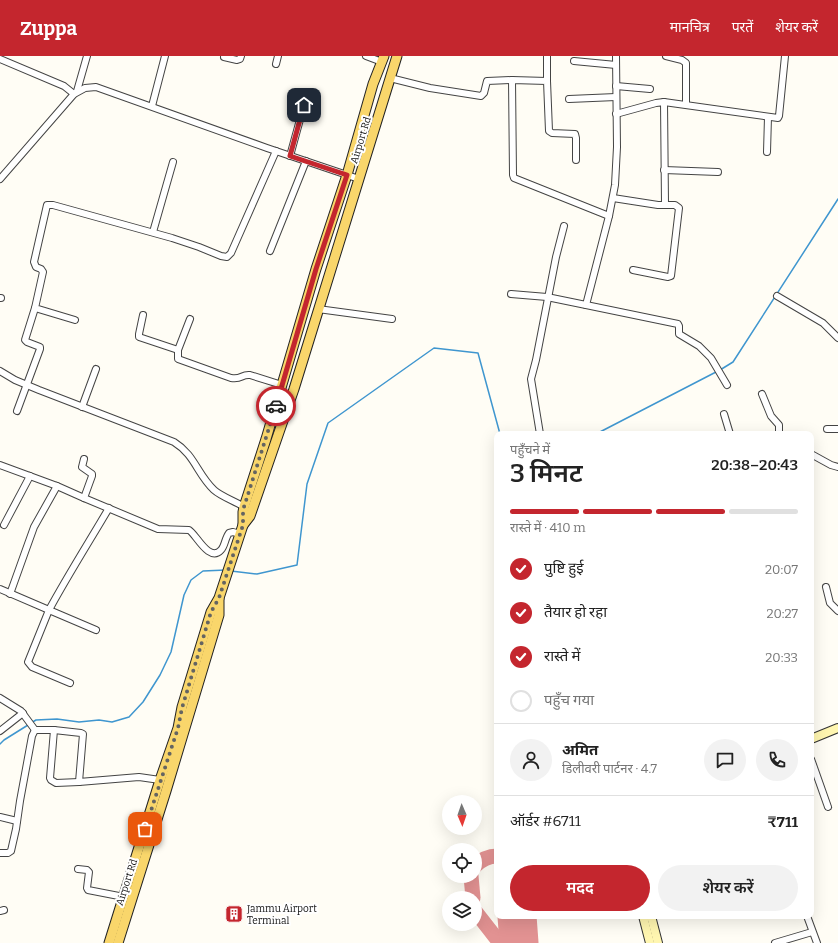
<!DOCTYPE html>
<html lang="hi">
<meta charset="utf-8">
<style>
body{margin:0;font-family:Bitter,"Noto Sans Devanagari",serif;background:#f2f2f2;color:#222;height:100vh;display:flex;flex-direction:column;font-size:15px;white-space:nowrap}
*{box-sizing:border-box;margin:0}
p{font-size:13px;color:#767676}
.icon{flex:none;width:22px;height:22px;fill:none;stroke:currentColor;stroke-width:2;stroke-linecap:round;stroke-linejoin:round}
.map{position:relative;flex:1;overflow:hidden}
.details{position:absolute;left:494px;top:375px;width:320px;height:488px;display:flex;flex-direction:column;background:#fff;border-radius:8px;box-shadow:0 4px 16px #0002}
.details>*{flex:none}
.needle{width:26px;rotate:178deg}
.buttons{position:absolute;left:442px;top:739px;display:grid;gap:8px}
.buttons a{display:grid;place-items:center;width:40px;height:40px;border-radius:50%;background:#fff;box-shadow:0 4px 16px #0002;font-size:20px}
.pin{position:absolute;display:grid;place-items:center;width:34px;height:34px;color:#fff;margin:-17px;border-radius:8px;box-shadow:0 2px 6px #0006}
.courier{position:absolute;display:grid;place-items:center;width:40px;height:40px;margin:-20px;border:3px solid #c4262e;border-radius:50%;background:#fff;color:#222;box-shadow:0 1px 5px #0007}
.summary em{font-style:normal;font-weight:600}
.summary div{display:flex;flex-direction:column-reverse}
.summary{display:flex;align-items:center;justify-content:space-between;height:68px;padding:0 16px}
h1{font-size:26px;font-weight:600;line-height:30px}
.bar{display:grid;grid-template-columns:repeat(4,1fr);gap:6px 4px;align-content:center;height:48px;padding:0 16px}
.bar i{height:5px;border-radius:3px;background:#e0e0e0}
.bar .on{background:#c4262e}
.bar p{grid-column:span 4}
.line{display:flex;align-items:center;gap:10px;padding:0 16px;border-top:1px solid #e0e0e0}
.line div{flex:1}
.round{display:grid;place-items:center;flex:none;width:42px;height:42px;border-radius:21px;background:#f2f2f2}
ol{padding:0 16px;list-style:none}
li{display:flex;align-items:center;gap:12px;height:44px}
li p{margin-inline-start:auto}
li .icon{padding:4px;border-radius:50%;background:#c4262e;color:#fff;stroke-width:4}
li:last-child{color:#767676}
li i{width:22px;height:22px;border:2px solid #e0e0e0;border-radius:50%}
.primary-button{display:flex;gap:8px;margin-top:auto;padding:8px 16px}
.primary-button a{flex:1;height:46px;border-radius:24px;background:#c4262e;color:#fff;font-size:16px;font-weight:600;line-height:46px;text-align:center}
.primary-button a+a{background:#f2f2f2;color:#222}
header{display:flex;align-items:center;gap:24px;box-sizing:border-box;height:56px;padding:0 20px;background:#c4262e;color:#fff}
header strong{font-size:19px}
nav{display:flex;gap:22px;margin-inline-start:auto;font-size:14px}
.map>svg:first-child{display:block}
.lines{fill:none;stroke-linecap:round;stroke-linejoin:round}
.stream{stroke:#3f96cf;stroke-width:1.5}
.taxiway{stroke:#e29292;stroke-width:15}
.runway{stroke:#e29292;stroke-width:39}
.street-casing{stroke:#444;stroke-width:8}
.secondary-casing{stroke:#333;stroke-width:10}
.primary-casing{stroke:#222;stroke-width:11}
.street{stroke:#fff;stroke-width:6}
.secondary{stroke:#fff6b0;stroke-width:8}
.primary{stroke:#f9d66b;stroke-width:9}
.done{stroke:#646461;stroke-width:4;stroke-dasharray:0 7.2}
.route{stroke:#c4262e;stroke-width:5}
.labels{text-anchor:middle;stroke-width:4;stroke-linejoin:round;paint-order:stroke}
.street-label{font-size:10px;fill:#111;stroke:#fff}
.poi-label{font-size:10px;fill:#111;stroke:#fff;text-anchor:start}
</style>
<header>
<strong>Zuppa</strong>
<nav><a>मानचित्र</a><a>परतें</a><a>शेयर करें</a></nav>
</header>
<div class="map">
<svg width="838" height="887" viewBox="0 0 838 887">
<rect width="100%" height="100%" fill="#fffdf5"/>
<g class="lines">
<g class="stream">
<polyline points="720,314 733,306 838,143"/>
<polyline points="596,378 716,316"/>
<polyline points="231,515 257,518 297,509 307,428 328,367 434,292 478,297 500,378"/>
<polyline points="31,667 36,664 57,663 79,666 99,664 112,666 129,661 143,646 160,619 171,596 184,539 191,524 203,515 226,514"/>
<polyline points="0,688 4,684 28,669"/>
</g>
<g class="taxiway">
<path d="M475 810C481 804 488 800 497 800"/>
<polyline points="471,820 473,842"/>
<polyline points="475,855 500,887"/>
<polyline points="517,864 517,860"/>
</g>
<polyline class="runway" points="517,860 519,887"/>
<defs>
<g id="street">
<polyline points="366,0 382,6"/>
<polyline points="547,0 547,25"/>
<polyline points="616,0 617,91 615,129 609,160 586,249 678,268 679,270 679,278 699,290 711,302 727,329"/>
<polyline points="666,0 682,4 686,7 686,48"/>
<polyline points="224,1 237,4 240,3 241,0"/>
<polyline points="0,3 64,30 74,38"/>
<polyline points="574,5 616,9"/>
<polyline points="276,8 278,0"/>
<polyline points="390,22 430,32 481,40 484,37 487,25 512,24"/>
<polyline points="616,30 650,33"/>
<polyline points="77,35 87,0"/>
<polyline points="569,43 616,41"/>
<polyline points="664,46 778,62 779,60 785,0"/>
<polyline points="152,50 165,0"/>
<polyline points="616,58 656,47 664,46 665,148"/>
<polyline points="767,96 768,61"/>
<polyline points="290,100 304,49"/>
<polyline points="576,104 576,82 575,78 552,77 549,75 547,25 512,24 513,119 514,122 609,160"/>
<polyline points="664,114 718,116"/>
<polyline points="0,123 74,38 85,32 96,31 267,92 359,123"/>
<polyline points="613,142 658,149 675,149 679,152 671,220 668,221 633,214"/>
<polyline points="153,176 173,106"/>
<polyline points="270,195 306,105"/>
<polyline points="511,238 547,241 586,249"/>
<polyline points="777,240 823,267 838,282"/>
<polyline points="0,242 1,242"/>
<polyline points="318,253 392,263"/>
<polyline points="143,259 139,278 139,281 178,294"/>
<path d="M190 263 178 294V303L231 322C242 324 241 318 250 319L282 329"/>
<polyline points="75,264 35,252 43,216 41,213 36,211 34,206 47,149 53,149 172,182 199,191 221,200 227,201 231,197 276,95"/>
<path d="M0 315 15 324 39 334 174 386C195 399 197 418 214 434 222 441 235 445 244 451"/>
<polyline points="762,338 771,360 779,369 779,378"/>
<polyline points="82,351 96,313"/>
<polyline points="17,355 40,293 40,291 27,286 25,284 35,252"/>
<polyline points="724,358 730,378"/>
<polyline points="827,373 838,373"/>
<polyline points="540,378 531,323 536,304 556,201 564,170"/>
<polyline points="811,398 831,409 838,411"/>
<path d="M84 403 82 411 92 418V420L84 442 158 473 189 474C196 478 209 507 221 494 225 490 225 482 229 477L233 476 240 478"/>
<polyline points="0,409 57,430 84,442"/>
<polyline points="4,469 30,420"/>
<polyline points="826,531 830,547 838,555"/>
<polyline points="0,533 49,554 28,606 32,611 70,627"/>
<polyline points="10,538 34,471 57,430"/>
<path d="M96 574 49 554C68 519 89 486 109 452"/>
<polyline points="0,642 21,655 35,674"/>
<polyline points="35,674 54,674 81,677 83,678 79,726 139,721 160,724"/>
<polyline points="54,674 50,722 51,724 56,727 79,726"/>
<polyline points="0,675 23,657"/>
<polyline points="811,703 828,751"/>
<polyline points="0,761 17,765"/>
<polyline points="0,797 8,797 11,795 16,773 20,745 32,680 35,674"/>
<polyline points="78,813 87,814 89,816 87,832 88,834 124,841"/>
<polyline points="0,855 4,854"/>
<polyline points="807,860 817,887"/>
<polyline points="775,887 812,876"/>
</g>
<g id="secondary">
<polyline points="811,683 838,672"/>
<polyline points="643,860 650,887"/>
<polyline points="651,860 658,887"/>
</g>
<g id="primary">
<polyline points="243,469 250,460 294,333 397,0"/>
<polyline points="109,887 160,724 178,672 182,651 211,556 219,542 243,469 243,456 244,451 266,383 316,213 347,119 373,28 384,0"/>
<polyline points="118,887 166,735 219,559 219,543"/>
</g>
</defs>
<use href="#street" class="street-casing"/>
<use href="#secondary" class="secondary-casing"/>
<use href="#primary" class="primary-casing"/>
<use href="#street" class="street"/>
<use href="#secondary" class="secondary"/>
<use href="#primary" class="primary"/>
</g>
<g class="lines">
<polyline class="done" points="145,773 178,672 182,652 211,556 219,542 243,469 243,456 244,451 276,350"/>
<polyline class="route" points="276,350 316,213 347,119 290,100 304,49"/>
</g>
<defs>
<symbol id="building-square" viewBox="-11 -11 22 22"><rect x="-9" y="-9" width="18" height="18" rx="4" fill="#c4262e" stroke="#fff"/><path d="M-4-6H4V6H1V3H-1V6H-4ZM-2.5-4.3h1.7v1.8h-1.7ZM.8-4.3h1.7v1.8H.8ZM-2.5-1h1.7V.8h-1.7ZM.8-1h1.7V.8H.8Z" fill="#fff"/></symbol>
</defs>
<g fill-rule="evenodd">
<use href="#building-square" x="224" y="848" width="20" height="20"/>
</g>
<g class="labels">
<g class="street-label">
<text transform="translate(360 84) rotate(-73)" y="4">Airport Rd</text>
<text transform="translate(126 826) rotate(-72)" y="4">Airport Rd</text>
</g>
<g class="poi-label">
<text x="247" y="856">Jammu Airport<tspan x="247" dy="12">Terminal</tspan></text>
</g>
</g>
</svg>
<div class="buttons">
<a><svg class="needle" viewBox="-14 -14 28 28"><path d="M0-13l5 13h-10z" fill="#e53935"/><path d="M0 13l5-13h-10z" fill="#767676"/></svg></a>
<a><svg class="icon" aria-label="locate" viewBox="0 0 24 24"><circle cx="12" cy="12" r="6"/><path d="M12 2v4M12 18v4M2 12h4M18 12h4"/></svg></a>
<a><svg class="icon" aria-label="layers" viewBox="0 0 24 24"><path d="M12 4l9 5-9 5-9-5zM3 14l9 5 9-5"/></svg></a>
</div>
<div class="pin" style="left:145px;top:773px;background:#ea580c"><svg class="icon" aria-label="bag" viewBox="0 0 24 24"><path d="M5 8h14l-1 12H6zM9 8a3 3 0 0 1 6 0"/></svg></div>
<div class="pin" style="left:304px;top:49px;background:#1f2937"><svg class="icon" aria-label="home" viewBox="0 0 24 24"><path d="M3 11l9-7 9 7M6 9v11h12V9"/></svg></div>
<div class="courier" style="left:276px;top:350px"><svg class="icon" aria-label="car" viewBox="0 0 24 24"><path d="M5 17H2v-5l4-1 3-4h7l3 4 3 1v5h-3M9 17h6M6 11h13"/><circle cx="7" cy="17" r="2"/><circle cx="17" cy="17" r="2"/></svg></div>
<section class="details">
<div class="summary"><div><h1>3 मिनट</h1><p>पहुँचने में</p></div><em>20:38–20:43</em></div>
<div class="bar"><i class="on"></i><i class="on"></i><i class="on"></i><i></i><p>रास्ते में · 410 m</p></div>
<ol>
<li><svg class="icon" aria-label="check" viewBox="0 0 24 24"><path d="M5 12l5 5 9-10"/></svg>पुष्टि हुई<p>20:07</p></li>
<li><svg class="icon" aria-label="check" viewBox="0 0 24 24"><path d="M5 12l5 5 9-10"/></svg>तैयार हो रहा<p>20:27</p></li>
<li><svg class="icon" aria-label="check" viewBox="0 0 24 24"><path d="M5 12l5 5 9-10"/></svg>रास्ते में<p>20:33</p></li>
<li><i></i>पहुँच गया</li>
</ol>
<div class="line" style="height:72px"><a class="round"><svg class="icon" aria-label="person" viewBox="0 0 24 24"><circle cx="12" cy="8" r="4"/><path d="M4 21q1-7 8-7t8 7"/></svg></a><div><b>अमित</b><p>डिलीवरी पार्टनर · 4.7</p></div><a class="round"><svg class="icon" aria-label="chat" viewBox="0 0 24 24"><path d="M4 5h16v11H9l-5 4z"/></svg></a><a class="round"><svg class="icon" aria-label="phone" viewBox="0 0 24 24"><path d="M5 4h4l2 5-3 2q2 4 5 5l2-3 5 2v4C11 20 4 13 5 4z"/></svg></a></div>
<div class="line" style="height:52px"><div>ऑर्डर #6711</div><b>₹711</b></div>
<div class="primary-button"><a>मदद</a><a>शेयर करें</a></div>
</section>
</div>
